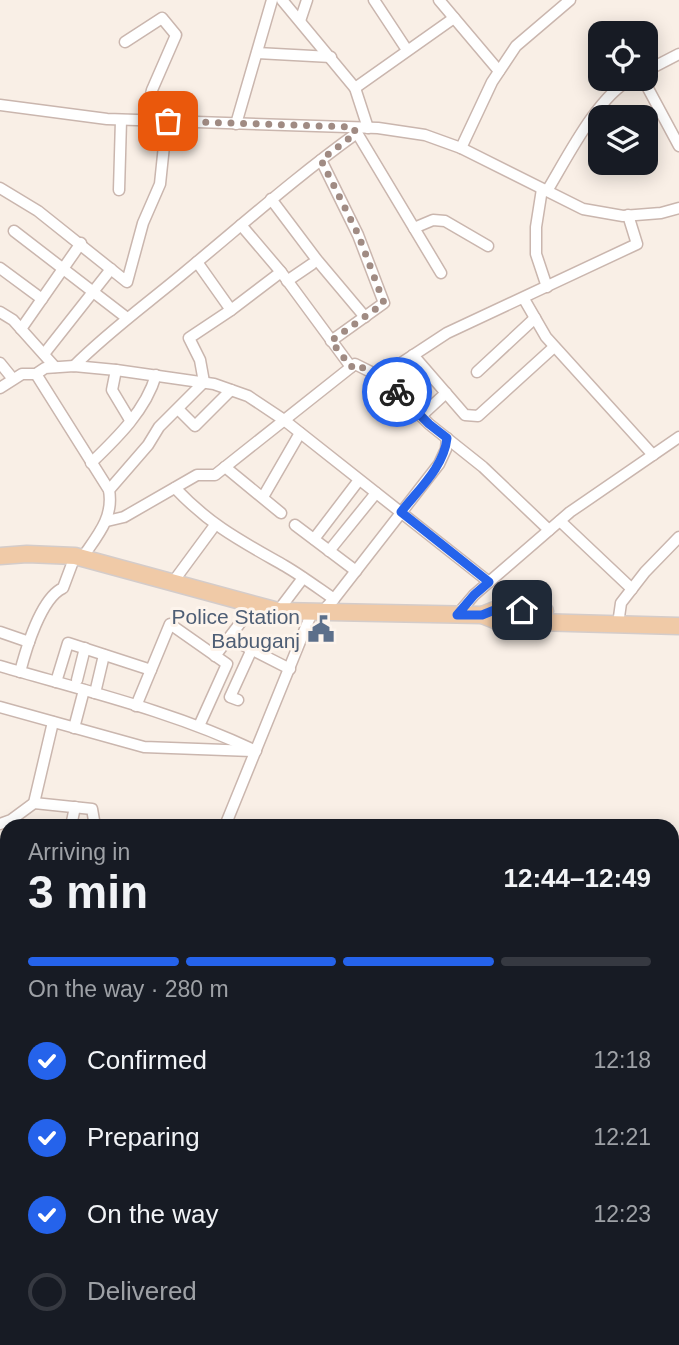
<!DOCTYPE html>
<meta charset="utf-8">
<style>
body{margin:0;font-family:Helvetica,sans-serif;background:#20242c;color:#f1f3f6;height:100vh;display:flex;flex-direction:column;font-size:26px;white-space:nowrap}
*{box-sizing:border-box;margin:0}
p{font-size:23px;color:#9ea1a6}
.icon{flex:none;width:38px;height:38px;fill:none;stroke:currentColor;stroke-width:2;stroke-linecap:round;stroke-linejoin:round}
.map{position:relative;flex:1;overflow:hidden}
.side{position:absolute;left:0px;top:819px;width:679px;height:527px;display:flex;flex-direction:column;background:#171b24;border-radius:21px 21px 0 0;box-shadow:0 4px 18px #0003}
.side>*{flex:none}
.tools{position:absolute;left:588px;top:21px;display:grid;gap:14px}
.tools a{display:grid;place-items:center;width:70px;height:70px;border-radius:14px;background:#171b24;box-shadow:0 4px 18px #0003;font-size:35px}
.pin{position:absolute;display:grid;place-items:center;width:60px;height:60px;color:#fff;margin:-30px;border-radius:14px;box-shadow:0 4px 10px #0006}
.courier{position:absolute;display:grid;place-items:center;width:70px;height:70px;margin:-35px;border:5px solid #2563eb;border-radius:50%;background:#fff;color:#222;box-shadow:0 2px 9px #0007}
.summary em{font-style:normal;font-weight:800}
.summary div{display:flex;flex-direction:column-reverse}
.summary{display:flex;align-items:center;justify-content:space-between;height:119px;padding:0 28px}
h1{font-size:46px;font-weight:800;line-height:52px}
.bar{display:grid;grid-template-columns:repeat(4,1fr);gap:10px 7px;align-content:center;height:84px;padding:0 28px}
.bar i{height:9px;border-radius:5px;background:#363941}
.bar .active{background:#2563eb}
.bar p{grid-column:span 4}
ol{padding:0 28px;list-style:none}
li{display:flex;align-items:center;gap:21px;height:77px}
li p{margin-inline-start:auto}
li .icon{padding:7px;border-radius:50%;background:#2563eb;color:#fff;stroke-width:4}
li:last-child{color:#9ea1a6}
li i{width:38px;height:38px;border:4px solid #363941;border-radius:50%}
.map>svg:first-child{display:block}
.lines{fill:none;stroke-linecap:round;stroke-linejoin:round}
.street-casing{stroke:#cab6ae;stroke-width:13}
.primary-casing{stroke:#d4ccca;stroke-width:19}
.street{stroke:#fff;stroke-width:10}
.primary{stroke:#f0caa7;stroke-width:16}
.done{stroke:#a08b83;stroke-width:7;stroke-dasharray:0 12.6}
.route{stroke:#2563eb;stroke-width:9}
.labels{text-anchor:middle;stroke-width:6;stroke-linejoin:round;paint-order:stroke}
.service-label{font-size:21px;fill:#4e5e75;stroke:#fdf4ec;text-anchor:end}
</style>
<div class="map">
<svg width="679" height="1345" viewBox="0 0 679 1345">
<rect width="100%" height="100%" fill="#f9efe6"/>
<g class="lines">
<defs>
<g id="street">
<polyline points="282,0 355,88 368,128"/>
<polyline points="374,0 407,50"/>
<polyline points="439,0 499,71"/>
<polyline points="300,21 307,0"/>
<polyline points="125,42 162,18 176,35 152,90 145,120"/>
<polyline points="257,53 331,57"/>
<polyline points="646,71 679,54"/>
<polyline points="643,79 679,146"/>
<polyline points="355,88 454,18"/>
<polyline points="0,105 107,119 378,128 425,135 461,148 583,209 623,216 661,213 679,208"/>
<polyline points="236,124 272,0"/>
<polyline points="354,128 441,273"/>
<polyline points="461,148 492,82 516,46 570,0"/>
<polyline points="321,160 358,235 384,303 331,341"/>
<polyline points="0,188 38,211 127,282 143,223 160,184 165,136"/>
<polyline points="542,189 536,227 536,254 547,287"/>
<polyline points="119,190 121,120"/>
<path d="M547 191C567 158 597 97 631 79"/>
<polyline points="271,199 317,260 365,317"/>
<polyline points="241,225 281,272 351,367"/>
<polyline points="414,228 433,220 445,221 488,246"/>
<polyline points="14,231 127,318"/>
<polyline points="197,262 231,310"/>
<polyline points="0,268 42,299"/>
<polyline points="287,281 312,264"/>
<polyline points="524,299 546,337 653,455"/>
<polyline points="0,312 13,320 55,367"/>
<polyline points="21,329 81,243"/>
<polyline points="44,354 111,269"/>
<polyline points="413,355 465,415 478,416 554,347"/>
<polyline points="0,363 13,379"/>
<path d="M74 366C109 331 148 303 185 272 242 225 297 176 357 133"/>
<polyline points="116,370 112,390 130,420"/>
<polyline points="477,372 535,318"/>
<path d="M36 374 109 490C114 518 97 536 82 558"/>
<polyline points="380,377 447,333 637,244 628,215"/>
<polyline points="0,388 22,374 36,374 45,368 74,366 116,370 214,384 248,396 284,420 489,582"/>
<polyline points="178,409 195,426 231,390"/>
<polyline points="421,416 446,393"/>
<path d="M91 463C117 438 146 410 156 375"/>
<polyline points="225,467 281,513"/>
<path d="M175 488C211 526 241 541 285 566 302 576 318 588 334 599"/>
<polyline points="109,490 148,445 159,427 204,382 200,360 189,338 231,310 281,272"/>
<polyline points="263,497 300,433"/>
<polyline points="107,521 124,517 197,475 215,475 355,364 383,378 429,424 483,467 549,530"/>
<polyline points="560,521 632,589"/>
<polyline points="295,525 356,571"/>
<polyline points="314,539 359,480"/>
<polyline points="329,551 376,493"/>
<polyline points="173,582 215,525"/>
<polyline points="278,611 303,578"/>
<polyline points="322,612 334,599 439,464 446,449 447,438"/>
<polyline points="457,615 474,595 570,512 679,437"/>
<polyline points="618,624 621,603 645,572 679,537"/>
<polyline points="0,632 29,642"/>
<polyline points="229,638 290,669"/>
<polyline points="215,656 254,605"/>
<path d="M0 666C86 691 175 712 256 751"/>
<path d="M20 672C26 649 41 598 63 588L75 556"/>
<polyline points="77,680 85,648"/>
<polyline points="56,682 68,643 151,670"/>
<polyline points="95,693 104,655"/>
<polyline points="238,700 230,697 252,649"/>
<polyline points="136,706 170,624 227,664 199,726"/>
<polyline points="0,707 144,747 252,751"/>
<polyline points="74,728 84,690"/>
<polyline points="34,803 92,809 95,826"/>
<polyline points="0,824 11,820 34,803 53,722"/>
<polyline points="71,826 75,807"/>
<polyline points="225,826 312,612"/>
<polyline points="0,881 7,842"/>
<polyline points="0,905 7,906"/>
<polyline points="0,983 7,983"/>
<polyline points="0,1000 7,1001"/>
<polyline points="0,1048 7,1048"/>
<polyline points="0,1104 7,1107"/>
<polyline points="0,1195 7,1196"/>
<polyline points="0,1239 7,1240"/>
<polyline points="0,1323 7,1326"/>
<polyline points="244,1339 263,1345"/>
<polyline points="14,1345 15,1339"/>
<polyline points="101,1345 104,1339"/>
<polyline points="137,1345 142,1339"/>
<polyline points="210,1345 212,1339"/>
</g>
<g id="primary">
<polyline points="0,556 27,554 75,556 278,611 482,615 497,621 679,626"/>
<polyline points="482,615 497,609 545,611"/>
</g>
</defs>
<use href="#street" class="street-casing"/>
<use href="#primary" class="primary-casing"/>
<use href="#street" class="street"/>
<use href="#primary" class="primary"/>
</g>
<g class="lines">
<polyline class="done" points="168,121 353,127 356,133 321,160 358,234 384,303 331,341 351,367 355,364 383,378 397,392"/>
<path class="route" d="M397 392 429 424 447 438C444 467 418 490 401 512L489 582 474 595 457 615H482L497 609 522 610"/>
</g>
<defs>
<symbol id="civic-bare" viewBox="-9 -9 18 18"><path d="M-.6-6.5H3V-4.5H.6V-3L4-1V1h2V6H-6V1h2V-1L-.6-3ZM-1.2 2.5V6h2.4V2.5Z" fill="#5c6f8a" stroke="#fdf4ec" stroke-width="2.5" paint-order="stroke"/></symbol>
</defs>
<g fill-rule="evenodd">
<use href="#civic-bare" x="302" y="610" width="38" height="38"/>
</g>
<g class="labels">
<g class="service-label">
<text x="300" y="624">Police Station<tspan x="300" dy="24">Babuganj</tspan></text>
</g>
</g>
</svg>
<div class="tools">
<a><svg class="icon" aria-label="locate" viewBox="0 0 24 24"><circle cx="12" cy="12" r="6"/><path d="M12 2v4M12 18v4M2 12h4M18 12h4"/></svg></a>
<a><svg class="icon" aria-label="layers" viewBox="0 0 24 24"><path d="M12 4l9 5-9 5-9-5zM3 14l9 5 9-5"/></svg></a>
</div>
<div class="pin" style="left:168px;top:121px;background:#ea580c"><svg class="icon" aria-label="bag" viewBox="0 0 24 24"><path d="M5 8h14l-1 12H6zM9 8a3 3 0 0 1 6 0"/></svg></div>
<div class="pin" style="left:522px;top:610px;background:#1f2937"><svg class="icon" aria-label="home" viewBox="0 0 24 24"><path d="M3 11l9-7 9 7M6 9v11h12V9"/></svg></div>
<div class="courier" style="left:397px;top:392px"><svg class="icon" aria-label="bike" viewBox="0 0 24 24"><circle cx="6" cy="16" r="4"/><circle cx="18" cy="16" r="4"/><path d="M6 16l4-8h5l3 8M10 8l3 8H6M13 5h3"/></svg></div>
<section class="side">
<div class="summary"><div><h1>3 min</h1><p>Arriving in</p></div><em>12:44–12:49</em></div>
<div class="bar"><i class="active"></i><i class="active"></i><i class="active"></i><i></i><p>On the way · 280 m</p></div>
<ol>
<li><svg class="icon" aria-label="check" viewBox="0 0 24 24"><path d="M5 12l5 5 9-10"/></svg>Confirmed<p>12:18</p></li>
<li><svg class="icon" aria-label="check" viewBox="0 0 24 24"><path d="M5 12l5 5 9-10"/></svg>Preparing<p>12:21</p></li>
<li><svg class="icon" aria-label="check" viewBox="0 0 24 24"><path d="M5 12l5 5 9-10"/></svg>On the way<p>12:23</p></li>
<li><i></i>Delivered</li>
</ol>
</section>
</div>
